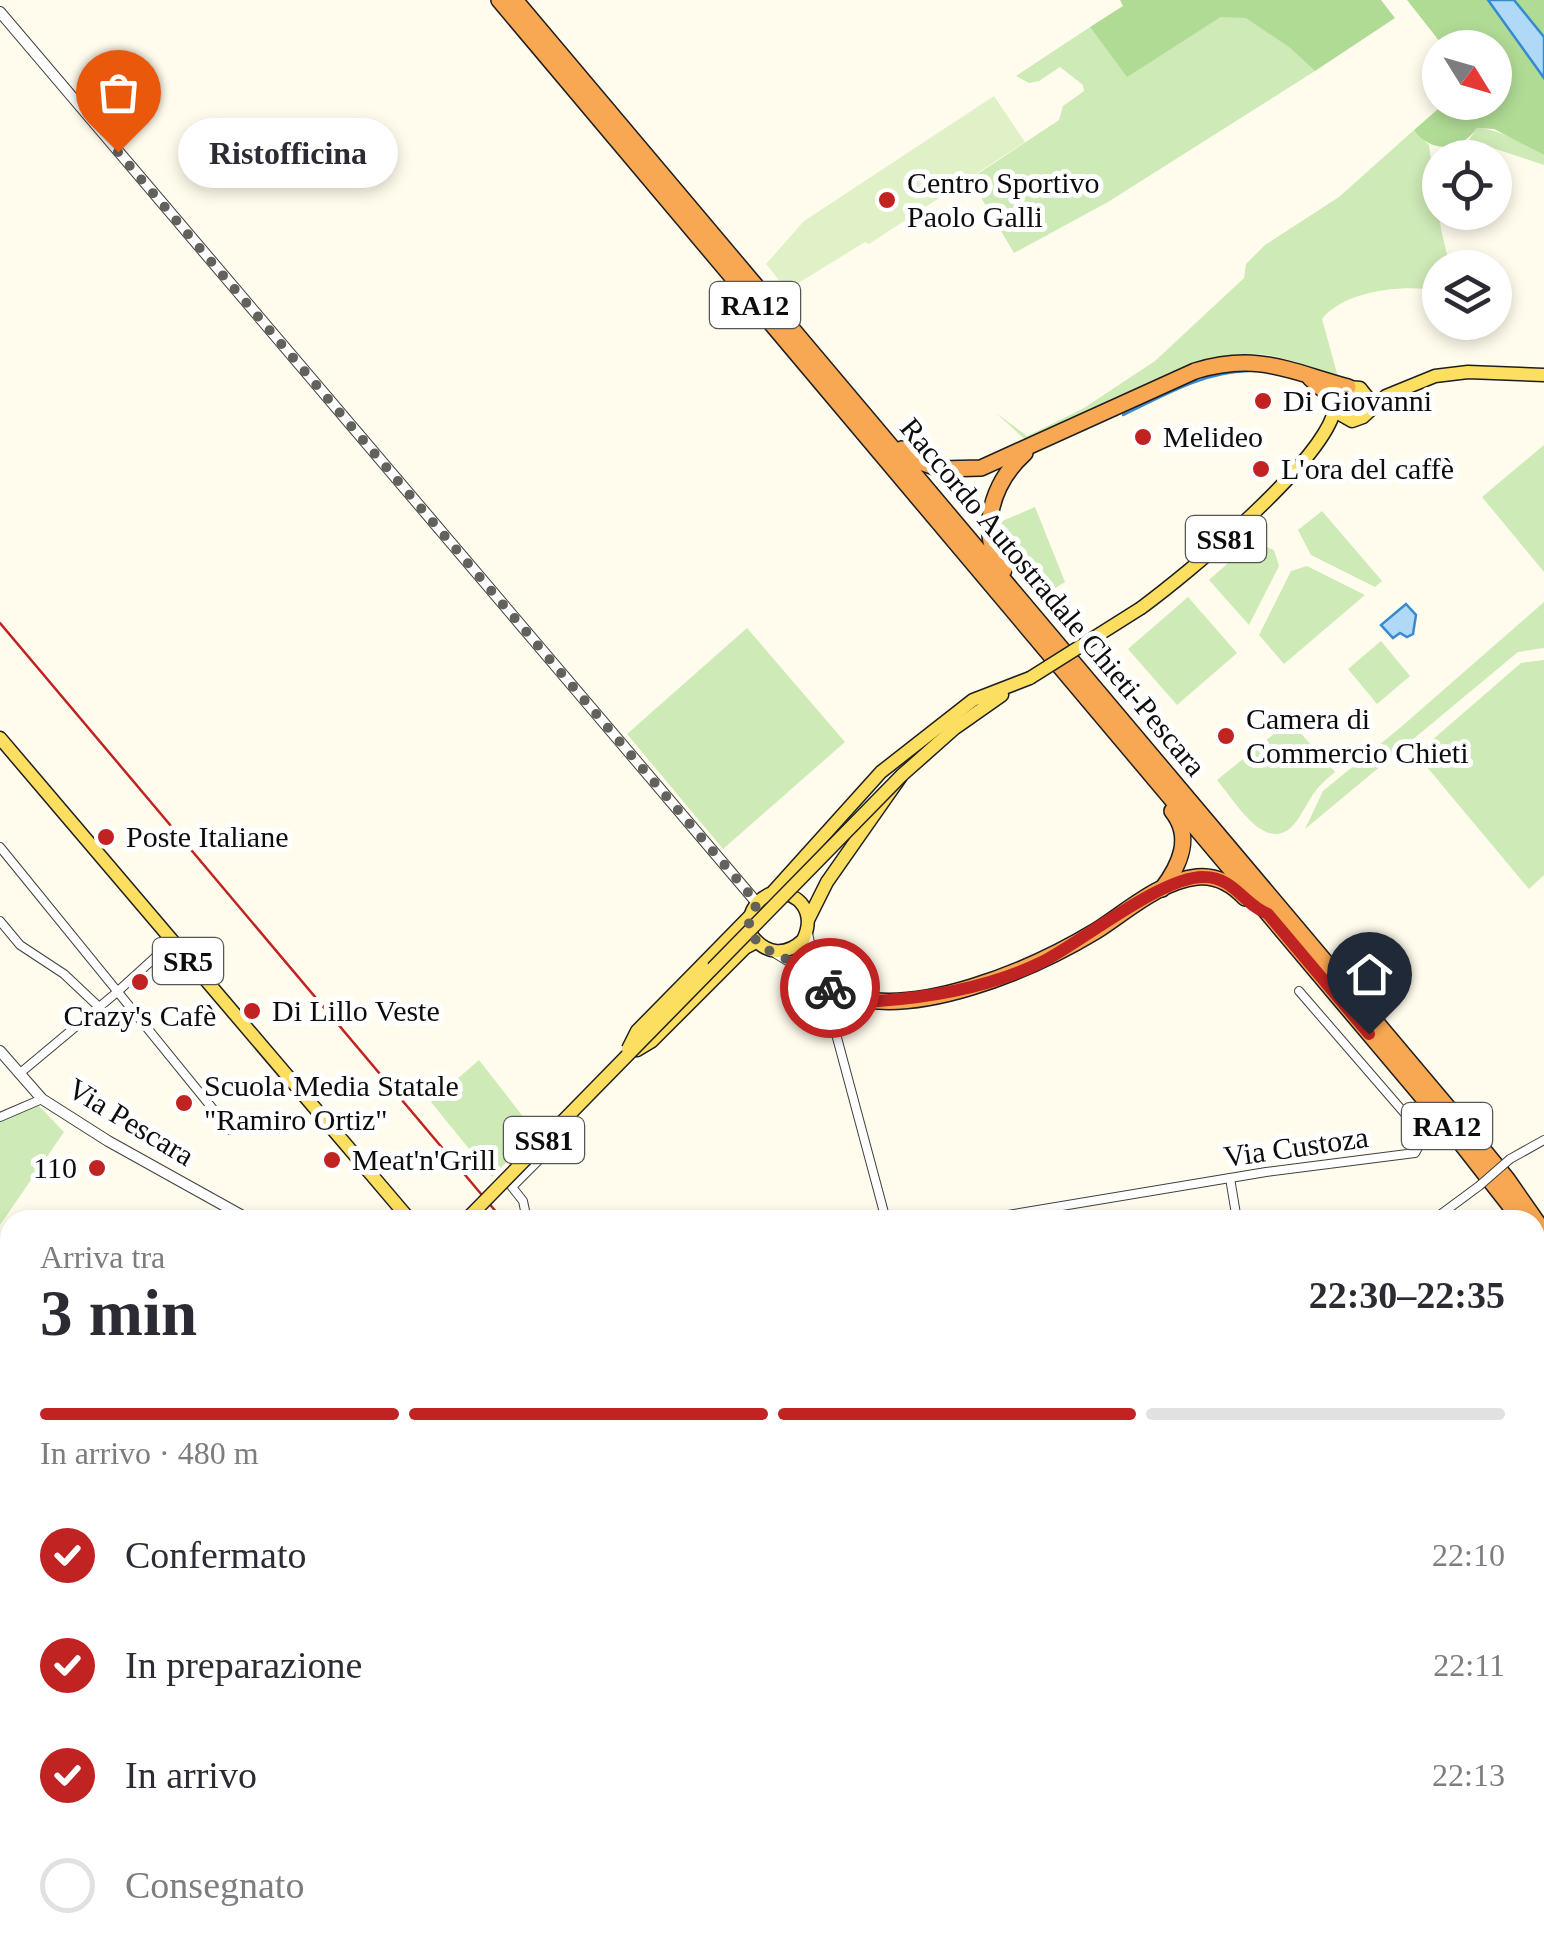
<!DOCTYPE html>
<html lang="it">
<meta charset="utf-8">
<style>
body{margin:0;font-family:"Times New Roman",serif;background:#f7f7f7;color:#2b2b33;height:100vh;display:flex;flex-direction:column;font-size:38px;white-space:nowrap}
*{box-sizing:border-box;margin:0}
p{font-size:32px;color:#7c7c81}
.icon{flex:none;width:55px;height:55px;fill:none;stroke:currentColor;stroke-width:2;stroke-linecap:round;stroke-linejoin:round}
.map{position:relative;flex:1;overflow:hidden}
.sheet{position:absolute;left:0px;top:1210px;width:1545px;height:750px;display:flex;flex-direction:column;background:#fff;border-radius:30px 30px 0 0;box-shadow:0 5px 15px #0003}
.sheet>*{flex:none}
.needle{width:65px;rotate:127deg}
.fabs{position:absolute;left:1422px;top:30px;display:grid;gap:20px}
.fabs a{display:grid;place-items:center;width:90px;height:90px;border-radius:50%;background:#fff;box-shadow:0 5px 15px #0003;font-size:50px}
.pin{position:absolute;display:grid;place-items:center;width:85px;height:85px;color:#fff;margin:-102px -42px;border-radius:50% 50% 50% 0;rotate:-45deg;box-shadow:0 0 10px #0007}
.pin .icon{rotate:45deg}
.courier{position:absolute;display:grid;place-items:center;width:100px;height:100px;margin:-50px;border:8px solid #c02322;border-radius:50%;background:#fff;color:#222;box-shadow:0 2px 12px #0007}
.bubble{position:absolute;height:70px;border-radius:35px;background:#fff;box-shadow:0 5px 15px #0003;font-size:32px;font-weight:700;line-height:70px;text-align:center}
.headline em{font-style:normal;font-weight:700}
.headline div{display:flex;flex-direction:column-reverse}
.headline{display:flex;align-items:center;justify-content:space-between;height:170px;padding:0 40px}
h1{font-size:65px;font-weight:700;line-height:75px}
.bar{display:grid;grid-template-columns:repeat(4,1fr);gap:15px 10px;align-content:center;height:120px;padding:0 40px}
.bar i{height:12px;border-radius:8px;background:#e1e1e2}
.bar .selected{background:#c02322}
.bar p{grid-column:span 4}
ol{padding:0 40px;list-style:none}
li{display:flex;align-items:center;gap:30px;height:110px}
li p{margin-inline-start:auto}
li .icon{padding:10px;border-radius:50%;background:#c02322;color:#fff;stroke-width:4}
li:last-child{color:#7c7c81}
li i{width:55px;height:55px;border:5px solid #e1e1e2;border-radius:50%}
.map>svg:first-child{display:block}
.green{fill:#ceeab6}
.forest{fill:#b0db95}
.pitch{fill:#e0f1c8}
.water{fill:#b0d9f8;stroke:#368ad0;stroke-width:2.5}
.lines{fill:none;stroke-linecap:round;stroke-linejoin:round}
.stream{stroke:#368ad0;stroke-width:2.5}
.minor-casing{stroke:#404040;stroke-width:10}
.tertiary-casing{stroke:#404040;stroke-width:12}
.primary-casing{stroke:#1e1e1e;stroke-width:15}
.motorway-casing{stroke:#1e1e1e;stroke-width:18}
.minor{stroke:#fff;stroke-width:8}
.tertiary{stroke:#fff;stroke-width:10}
.primary{stroke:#fcdf60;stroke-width:12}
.motorway{stroke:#f8a752;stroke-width:15}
.rail{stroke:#c02322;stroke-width:2.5}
.minor-bridge-casing{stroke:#404040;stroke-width:10;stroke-linecap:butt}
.primary-bridge-casing{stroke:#1e1e1e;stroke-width:15;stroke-linecap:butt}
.minor-bridge{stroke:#fff;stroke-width:8}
.primary-bridge{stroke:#fcdf60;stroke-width:12}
.done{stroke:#62615b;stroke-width:10;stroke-dasharray:0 18}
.route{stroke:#c02322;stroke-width:12}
.poi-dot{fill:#c02322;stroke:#fff;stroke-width:4}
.labels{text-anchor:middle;stroke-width:10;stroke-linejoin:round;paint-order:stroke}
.shield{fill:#fff;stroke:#565656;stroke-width:2.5}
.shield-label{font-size:28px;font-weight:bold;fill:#0d0d0d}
.poi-label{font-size:30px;fill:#0d0d0d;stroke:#fff;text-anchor:start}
.street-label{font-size:30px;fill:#0d0d0d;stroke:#fff}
</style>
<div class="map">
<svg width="1544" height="1960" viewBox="0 0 1544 1960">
<rect width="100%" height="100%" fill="#fffced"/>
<g class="green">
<polygon points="1221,17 1246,17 1290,48 1315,71 1108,202 1014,253 970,179 1059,120 1063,106 1084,91 1083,85 1060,67 1039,81 1029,83 1016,76 1090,27 1127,76"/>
<path d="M1477 128C1502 130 1522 143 1544 155V165L1469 140Z"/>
<path d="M1414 130 1429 145 1441 229 1450 267 1440 268V291C1405 284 1345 290 1322 319L1338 377C1311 368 1285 356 1257 354 1200 350 1084 418 1030 444L996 413 1027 436 1084 408 1155 361 1244 278 1246 264 1265 245 1339 197Z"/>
<polygon points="1544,445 1544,572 1482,497"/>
<polygon points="1035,507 1065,582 1047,593 1016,557 1000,522"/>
<polygon points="1322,511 1382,581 1375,587 1311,555 1298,530"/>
<polygon points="1253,541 1274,550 1279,566 1249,625 1209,580"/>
<polygon points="1307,566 1365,595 1284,664 1259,635 1291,571"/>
<polygon points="1188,597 1237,653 1177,705 1128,649"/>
<polygon points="1544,602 1544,648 1518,652 1305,829 1323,791 1401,727"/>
<polygon points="747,628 845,742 723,849 627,734"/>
<polygon points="1381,641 1410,676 1377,704 1348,669"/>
<polygon points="1544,660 1544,875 1529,889 1416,754 1521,663"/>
<path d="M1290 721 1335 772C1312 791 1314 794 1300 816 1271 864 1237 804 1217 780Z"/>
<polygon points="479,1060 535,1132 492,1177 431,1102"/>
<polygon points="38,1105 64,1132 0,1225 0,1120"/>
<polygon points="0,1237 10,1244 10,1431 0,1432"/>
<polygon points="10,1762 10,1859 0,1855 0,1763"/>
<polygon points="1202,1950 1426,1950 1420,1960 1218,1960"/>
</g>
<g class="forest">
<polygon points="1120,0 1381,0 1395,18 1315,71 1290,48 1246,18 1221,17 1127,77 1090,27 1123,6"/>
<path d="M1407 0H1488L1544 78V155L1494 129 1477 128C1461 151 1431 154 1414 130L1445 103 1495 102V48L1444 47Z"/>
<polygon points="1514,0 1544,0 1544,37"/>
</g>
<polygon class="pitch" points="994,96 1025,142 869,244 865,242 787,290 766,264 804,221"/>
<g class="water">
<polygon points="1488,0 1514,0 1544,37 1544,78"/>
<polygon points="1406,604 1416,615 1413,634 1407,637 1400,633 1393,638 1381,625"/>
</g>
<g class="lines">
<path class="stream" d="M1123 415C1163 396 1203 372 1248 371"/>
<defs>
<g id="minor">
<polyline points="0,847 230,1130"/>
<polyline points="0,921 20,945 64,974 99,1007"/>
<polyline points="808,933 815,966 833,987"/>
<polyline points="776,954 840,993"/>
<polyline points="819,983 825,993 886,1220"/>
<polyline points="19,1074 116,993 172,942"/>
<polyline points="0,1117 42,1099"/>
<polyline points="1510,1159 1544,1140"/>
<polyline points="1230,1178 1237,1220"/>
<polyline points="527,1220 523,1201 512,1187 540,1159 540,1145"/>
<polyline points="978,1220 1266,1172 1415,1153 1420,1144 1413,1123 1299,991"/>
<polyline points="1433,1220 1479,1186"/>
<polyline points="0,1561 10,1560"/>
<polyline points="0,1630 10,1628"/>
<polyline points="0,1672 10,1671"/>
<polyline points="0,1683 10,1682"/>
<polyline points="0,1931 10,1931"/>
<polyline points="0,1950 69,1950"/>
<polyline points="98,1950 98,1960"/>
<polyline points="948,1950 951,1960"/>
<polyline points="116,1960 116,1950"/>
<polyline points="248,1960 249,1950"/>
</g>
<g id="tertiary">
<polyline points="0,12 757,903"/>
<polyline points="0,1051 42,1099 108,1141 250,1220"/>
</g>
<g id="primary">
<path d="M1368 410V398L1360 388 1348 387C1336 391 1332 402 1338 413L1352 421 1363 417 1386 396 1435 376 1468 372 1544 375"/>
<path d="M1141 608C1187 574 1325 461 1335 408"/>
<polyline points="0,738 410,1220"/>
<path d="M772 893C801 891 816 914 803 940 786 956 767 955 752 936 746 916 753 901 772 893L881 772 973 700 1030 678"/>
<polyline points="809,918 827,882 902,775 955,728 1002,695"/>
<polyline points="702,965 750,916"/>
<polyline points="637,1050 652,1041 745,948 756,942"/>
<polyline points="0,1440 10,1439"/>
<polyline points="799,1950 802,1960"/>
</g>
<g id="motorway">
<polyline points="499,0 1456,1137 1521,1220"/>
<polyline points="515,0 1472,1136 1507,1179 1544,1232"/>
<polyline points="1310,378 1335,400"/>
<path d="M902 449 920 462 940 469 981 468 1195 371C1258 352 1289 371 1348 387"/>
<path d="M1004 570C976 532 992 483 1025 453"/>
<path d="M1162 889C1180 865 1193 837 1172 811"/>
<path d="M840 993C912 1022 1033 969 1096 931 1126 912 1160 881 1197 877 1217 875 1232 884 1245 898"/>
<polyline points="834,1026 851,1007 863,1001"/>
<polyline points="1535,1241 1544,1257"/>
<polyline points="1535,1844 1544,1828"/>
<polyline points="1535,1868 1544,1853"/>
<polyline points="1459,1960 1466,1950"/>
<polyline points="1474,1960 1481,1950"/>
</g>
</defs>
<use href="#minor" class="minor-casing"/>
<use href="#tertiary" class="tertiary-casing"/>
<use href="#primary" class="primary-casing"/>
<use href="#motorway" class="motorway-casing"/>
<use href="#minor" class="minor"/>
<use href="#tertiary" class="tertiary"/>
<use href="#primary" class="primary"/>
<use href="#motorway" class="motorway"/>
<g class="rail">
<polyline points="0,623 503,1220"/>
<polyline points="910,1950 913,1960"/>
</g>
<defs>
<polyline id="minor-bridge" points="1479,1186 1510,1159"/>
<g id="primary-bridge">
<polyline points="1030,678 1141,608"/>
<polyline points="628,1049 637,1031 702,965"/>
<polyline points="466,1220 902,775"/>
</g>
</defs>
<use href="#minor-bridge" class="minor-bridge-casing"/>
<use href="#primary-bridge" class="primary-bridge-casing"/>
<use href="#minor-bridge" class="minor-bridge"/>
<use href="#primary-bridge" class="primary-bridge"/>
</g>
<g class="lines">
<polyline class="done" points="118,152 757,903 749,923 752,936 764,948 792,962 830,988"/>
<path class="route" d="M830 988 864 1001H878C933 997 991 987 1042 962 1083 941 1162 876 1204 877 1234 877 1244 905 1268 914L1369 1034"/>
</g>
<g class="poi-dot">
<circle cx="887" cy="200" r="10"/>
<circle cx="1263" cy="401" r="10"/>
<circle cx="1143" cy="437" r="10"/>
<circle cx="1261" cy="469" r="10"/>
<circle cx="1226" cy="736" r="10"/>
<circle cx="106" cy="837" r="10"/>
<circle cx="140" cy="982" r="10"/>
<circle cx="252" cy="1011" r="10"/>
<circle cx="184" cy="1103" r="10"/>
<circle cx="332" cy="1160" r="10"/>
<circle cx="97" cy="1168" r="10"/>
</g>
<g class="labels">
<g class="shield">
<rect x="710" y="282" width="90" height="46" rx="8"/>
<rect x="1186" y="516" width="80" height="46" rx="8"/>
<rect x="153" y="938" width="70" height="46" rx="8"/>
<rect x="1402" y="1103" width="90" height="46" rx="8"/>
<rect x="504" y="1117" width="80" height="46" rx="8"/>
</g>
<g class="shield-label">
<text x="755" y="315">RA12</text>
<text x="1226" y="549">SS81</text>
<text x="188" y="971">SR5</text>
<text x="1447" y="1136">RA12</text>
<text x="544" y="1150">SS81</text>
</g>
<g class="poi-label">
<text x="907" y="193">Centro Sportivo<tspan x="907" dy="34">Paolo Galli</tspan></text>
<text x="1283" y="411">Di Giovanni</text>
<text x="1163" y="447">Melideo</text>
<text x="1281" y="479">L'ora del caffè</text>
<text x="1246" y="729">Camera di<tspan x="1246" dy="34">Commercio Chieti</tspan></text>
<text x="126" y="847">Poste Italiane</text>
<text x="272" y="1021">Di Lillo Veste</text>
<text x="140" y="1026" text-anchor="middle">Crazy's Cafè</text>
<text x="204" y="1096">Scuola Media Statale<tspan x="204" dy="34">"Ramiro Ortiz"</tspan></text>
<text x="352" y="1170">Meat'n'Grill</text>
<text x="77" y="1178" text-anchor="end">110</text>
</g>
<g class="street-label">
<text transform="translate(1053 597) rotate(50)" y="10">Raccordo Autostradale Chieti-Pescara</text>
<text transform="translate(131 1122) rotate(31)" y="10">Via Pescara</text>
<text transform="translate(1296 1147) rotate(-8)" y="10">Via Custoza</text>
</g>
</g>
</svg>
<div class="fabs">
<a><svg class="needle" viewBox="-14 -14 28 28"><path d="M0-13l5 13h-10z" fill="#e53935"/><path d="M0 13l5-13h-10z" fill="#7c7c81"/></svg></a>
<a><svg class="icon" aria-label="locate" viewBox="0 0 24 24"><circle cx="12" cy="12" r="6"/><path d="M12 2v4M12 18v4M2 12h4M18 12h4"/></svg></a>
<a><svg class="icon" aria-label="layers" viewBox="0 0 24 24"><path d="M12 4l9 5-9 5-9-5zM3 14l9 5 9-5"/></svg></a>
</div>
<div class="pin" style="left:118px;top:152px;background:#ea580c"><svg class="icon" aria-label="bag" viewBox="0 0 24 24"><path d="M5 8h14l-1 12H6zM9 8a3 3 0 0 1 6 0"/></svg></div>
<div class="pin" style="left:1369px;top:1034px;background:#1f2937"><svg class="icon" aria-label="home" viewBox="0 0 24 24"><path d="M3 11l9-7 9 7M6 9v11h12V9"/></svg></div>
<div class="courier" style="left:830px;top:988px"><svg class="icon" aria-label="bike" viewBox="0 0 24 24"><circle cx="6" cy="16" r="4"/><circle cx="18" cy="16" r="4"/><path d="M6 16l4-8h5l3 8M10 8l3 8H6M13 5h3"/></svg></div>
<div class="bubble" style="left:178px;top:118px;width:220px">Ristofficina</div>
<section class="sheet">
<div class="headline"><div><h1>3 min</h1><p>Arriva tra</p></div><em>22:30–22:35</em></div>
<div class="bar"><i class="selected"></i><i class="selected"></i><i class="selected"></i><i></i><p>In arrivo · 480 m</p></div>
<ol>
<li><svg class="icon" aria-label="check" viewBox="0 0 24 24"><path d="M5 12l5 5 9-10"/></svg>Confermato<p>22:10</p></li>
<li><svg class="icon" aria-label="check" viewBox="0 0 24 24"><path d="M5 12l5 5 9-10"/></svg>In preparazione<p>22:11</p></li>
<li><svg class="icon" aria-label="check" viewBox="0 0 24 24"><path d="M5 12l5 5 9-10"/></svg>In arrivo<p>22:13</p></li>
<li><i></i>Consegnato</li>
</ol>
</section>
</div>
